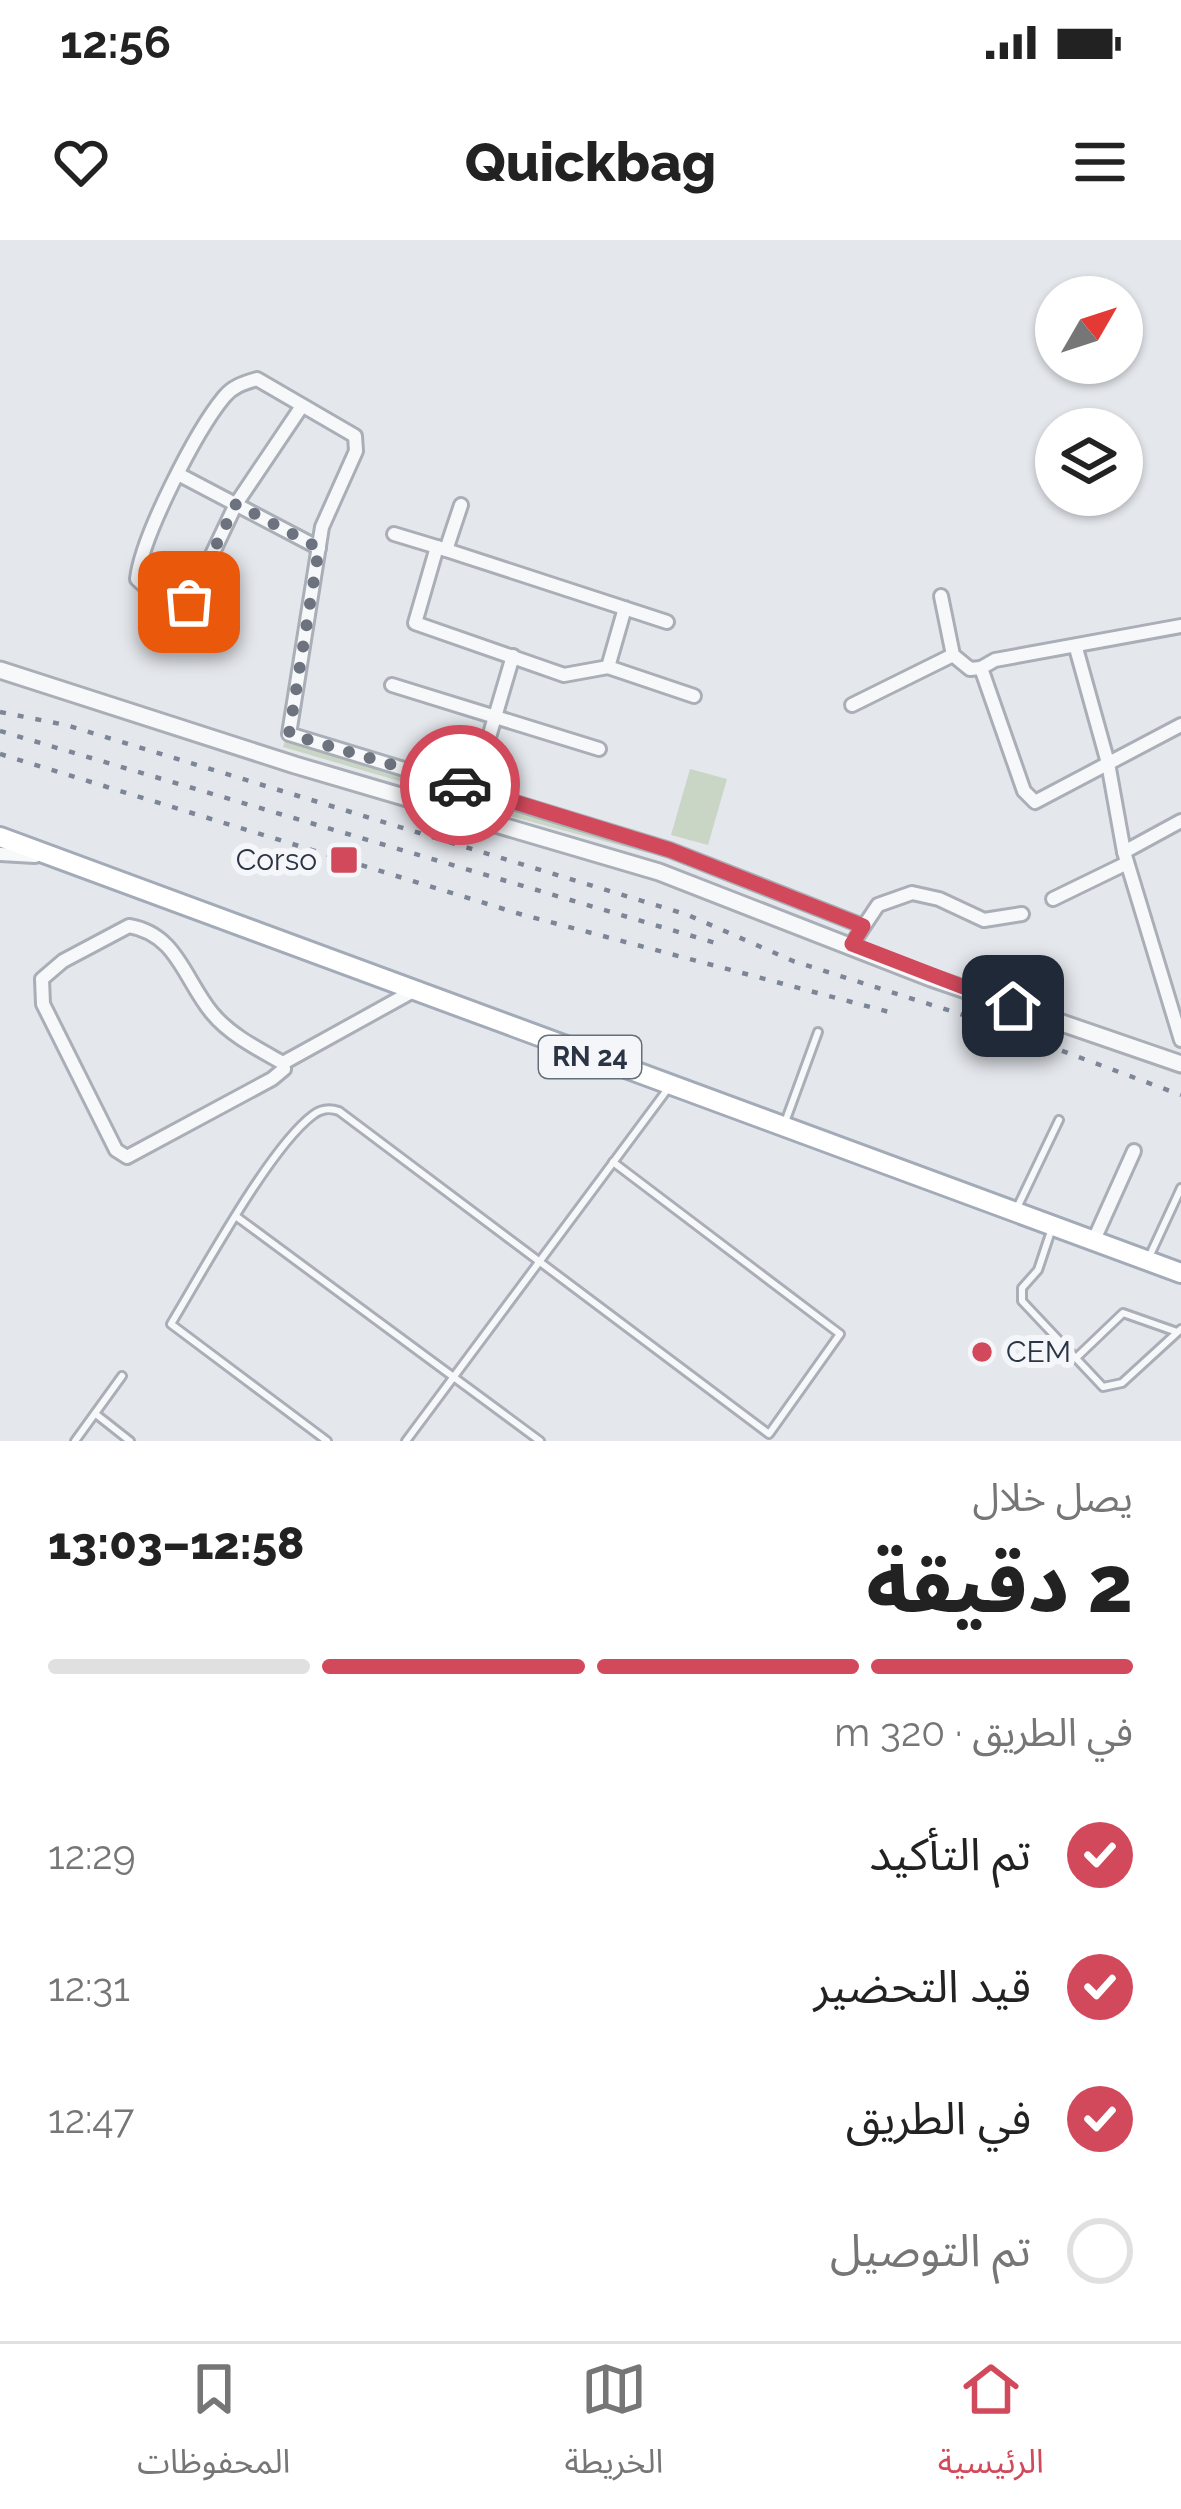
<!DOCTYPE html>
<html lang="ar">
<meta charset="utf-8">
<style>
body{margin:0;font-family:Raleway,"Noto Sans Arabic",sans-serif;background:#f6f6f6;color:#222;direction:rtl;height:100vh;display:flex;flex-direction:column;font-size:45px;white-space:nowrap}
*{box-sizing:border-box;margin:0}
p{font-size:39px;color:#767676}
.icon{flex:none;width:66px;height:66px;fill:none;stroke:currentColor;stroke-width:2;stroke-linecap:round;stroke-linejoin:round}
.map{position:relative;height:1201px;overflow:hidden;direction:ltr}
.panel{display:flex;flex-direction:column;background:#fff;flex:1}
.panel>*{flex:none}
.needle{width:78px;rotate:51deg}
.fabs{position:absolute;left:1035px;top:36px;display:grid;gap:24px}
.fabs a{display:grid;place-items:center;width:108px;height:108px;border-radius:50%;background:#fff;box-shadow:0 3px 9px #0004;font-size:60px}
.pin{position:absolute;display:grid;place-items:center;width:102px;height:102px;color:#fff;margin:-51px;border-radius:24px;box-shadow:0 6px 18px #0006}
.courier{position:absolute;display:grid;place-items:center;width:120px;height:120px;margin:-60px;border:9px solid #d1495b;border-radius:50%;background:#fff;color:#222;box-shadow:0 3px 15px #0007}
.head em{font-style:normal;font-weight:800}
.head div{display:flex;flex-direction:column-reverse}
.head{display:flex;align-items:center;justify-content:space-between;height:204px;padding:0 48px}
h1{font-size:78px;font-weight:800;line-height:90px}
.bar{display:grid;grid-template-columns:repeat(4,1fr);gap:18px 12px;align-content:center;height:144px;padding:0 48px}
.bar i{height:15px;border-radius:9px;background:#e0e0e0}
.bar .on{background:#d1495b}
.bar p{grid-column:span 4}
ol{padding:0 48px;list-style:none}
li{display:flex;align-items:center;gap:36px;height:132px}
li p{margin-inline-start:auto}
li .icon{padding:12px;border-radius:50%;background:#d1495b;color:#fff;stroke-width:4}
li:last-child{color:#767676}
li i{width:66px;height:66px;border:6px solid #e0e0e0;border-radius:50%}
.status{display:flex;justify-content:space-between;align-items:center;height:84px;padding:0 60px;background:#fff;direction:ltr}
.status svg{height:33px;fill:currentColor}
header{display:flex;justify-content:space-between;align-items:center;height:156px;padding:0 48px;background:#fff;font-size:54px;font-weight:800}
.menu{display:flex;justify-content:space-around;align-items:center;height:168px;border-top:3px solid #e0e0e0;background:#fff;font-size:33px;color:#767676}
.menu a{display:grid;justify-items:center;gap:6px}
.menu .on{color:#d1495b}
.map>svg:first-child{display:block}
.green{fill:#c9d6c5}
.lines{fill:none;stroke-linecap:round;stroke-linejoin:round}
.service-casing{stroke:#a9aeb7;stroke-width:12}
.minor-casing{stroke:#a9aeb7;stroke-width:18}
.tertiary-casing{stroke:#a9aeb7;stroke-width:21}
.primary-casing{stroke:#a3abb8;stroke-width:24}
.service{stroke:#f7f8fa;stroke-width:6}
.minor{stroke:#f7f8fa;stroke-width:12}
.tertiary{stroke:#f7f8fa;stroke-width:15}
.primary{stroke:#fff;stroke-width:18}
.rail{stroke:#7d8696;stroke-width:4.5;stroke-dasharray:6 12;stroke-linecap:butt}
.done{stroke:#6c737f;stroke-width:12;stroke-dasharray:0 21.6}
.route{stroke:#d1495b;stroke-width:15}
.poi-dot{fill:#d1495b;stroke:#f4f6f9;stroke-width:4.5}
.labels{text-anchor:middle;stroke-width:12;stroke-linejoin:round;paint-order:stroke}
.shield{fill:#f4f6f9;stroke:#676e7b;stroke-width:3}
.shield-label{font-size:27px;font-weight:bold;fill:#2b3445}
.poi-label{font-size:30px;fill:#2b3445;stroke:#f4f6f9;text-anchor:end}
</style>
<div class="status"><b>12:56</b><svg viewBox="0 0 49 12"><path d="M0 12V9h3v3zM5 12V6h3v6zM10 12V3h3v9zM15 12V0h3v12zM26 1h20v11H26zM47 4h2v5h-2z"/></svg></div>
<header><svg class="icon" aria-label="menu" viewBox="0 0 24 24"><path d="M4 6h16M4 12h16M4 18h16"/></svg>Quickbag<svg class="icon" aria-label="heart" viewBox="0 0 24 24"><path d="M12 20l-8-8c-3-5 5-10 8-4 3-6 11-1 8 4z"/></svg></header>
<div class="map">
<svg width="1181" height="1201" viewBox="0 0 1181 1201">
<rect width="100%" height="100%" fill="#e4e7ec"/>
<g class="green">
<polygon points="285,501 446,552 447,555 283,507"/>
<polygon points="690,529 727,539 708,605 671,595"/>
<polygon points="478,560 668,614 671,619 476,567"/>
</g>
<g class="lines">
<defs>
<g id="service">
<polyline points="784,885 818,792"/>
<polyline points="1016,970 1059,880"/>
<polyline points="237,977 540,1201"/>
<polyline points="1051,991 1038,1030 1022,1048 1022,1061 1103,1147 1122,1143 1181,1089"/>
<polyline points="1150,1015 1181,948"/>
<polyline points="1076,1118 1123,1073 1177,1092"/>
<polyline points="97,1175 130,1201"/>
<polyline points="75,1201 122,1136"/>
<path d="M327 1201 171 1084C202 1033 269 908 313 875 322 868 330 868 339 871L769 1194 840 1094 613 922"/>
<polyline points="406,1201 667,850"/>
</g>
<g id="minor">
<path d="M302 166 236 264 190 361 150 351 137 339C142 296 196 191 224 157 233 146 244 143 257 139L355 196 356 211 322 287 289 494 670 610 863 686"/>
<polyline points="178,234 319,308"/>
<polyline points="394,294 437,307"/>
<polyline points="446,310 461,265"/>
<polyline points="941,356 953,415 970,429 981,428"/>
<polyline points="625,368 608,427 564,435 415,383 437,307 667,382"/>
<polyline points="1181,386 995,420 981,428 1024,551 1035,562 1181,485"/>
<polyline points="1076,408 1108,523 1124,612"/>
<polyline points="608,427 694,456"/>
<polyline points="392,445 599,509"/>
<polyline points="852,465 953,415"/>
<polyline points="466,575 513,416"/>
<polyline points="1181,581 1124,612 1181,800"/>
<polyline points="0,614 35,616"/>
<polyline points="1053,659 1127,623"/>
<polyline points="852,704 878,665 912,653 939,659 984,680 1022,674"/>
<path d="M283 823C258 809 230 795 212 773 184 739 177 694 129 686L63 721 42 739 43 764 116 910 127 917 272 839 284 829 283 823 415 750"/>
<polyline points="1093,1002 1134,911"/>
</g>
<polyline id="tertiary" points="0,430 295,525 659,632 931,738 1181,824"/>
<polyline id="primary" points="0,597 1181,1033"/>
</defs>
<use href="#service" class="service-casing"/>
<use href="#minor" class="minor-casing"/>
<use href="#tertiary" class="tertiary-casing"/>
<use href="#primary" class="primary-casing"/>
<use href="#service" class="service"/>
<use href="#minor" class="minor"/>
<use href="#tertiary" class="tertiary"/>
<use href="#primary" class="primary"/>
<g class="rail">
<polyline points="0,472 66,485 688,675 793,721 976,779 1181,855"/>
<polyline points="0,491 719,704"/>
<polyline points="0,514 520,674 893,773"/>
</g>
</g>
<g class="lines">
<polyline class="done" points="189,362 236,264 319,308 289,494 460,545"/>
<polyline class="route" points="460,545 670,610 863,686 852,704 1013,766"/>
</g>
<g class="poi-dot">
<rect x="329" y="605" width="30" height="30" rx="6"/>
<circle cx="982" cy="1112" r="12"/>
</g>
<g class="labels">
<rect class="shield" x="539" y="796" width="102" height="42" rx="9"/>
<g class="shield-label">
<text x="590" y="826">RN 24</text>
</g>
<g class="poi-label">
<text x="317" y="630">Corso</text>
<text x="1006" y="1122" text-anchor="start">CEM</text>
</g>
</g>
</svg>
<div class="fabs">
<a><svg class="needle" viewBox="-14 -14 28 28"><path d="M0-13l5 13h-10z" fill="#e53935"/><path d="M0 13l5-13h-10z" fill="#767676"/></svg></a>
<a><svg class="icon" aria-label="layers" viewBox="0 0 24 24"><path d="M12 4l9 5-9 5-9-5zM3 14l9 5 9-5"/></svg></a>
</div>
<div class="pin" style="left:189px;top:362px;background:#ea580c"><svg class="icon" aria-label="bag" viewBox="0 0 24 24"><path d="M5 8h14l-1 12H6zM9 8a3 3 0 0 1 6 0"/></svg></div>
<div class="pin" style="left:1013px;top:766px;background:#1f2937"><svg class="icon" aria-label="home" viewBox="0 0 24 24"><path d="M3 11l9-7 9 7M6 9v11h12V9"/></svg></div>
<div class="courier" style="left:460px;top:545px"><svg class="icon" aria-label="car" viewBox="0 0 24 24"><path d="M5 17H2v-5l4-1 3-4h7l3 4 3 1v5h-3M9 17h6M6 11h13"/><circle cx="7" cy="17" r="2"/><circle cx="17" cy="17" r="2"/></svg></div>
</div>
<section class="panel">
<div class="head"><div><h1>2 دقيقة</h1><p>يصل خلال</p></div><em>12:58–13:03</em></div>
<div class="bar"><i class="on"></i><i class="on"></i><i class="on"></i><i></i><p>في الطريق · 320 m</p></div>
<ol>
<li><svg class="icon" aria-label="check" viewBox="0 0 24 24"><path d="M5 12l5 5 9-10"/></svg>تم التأكيد<p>12:29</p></li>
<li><svg class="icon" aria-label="check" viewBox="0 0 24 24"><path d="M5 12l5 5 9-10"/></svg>قيد التحضير<p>12:31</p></li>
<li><svg class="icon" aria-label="check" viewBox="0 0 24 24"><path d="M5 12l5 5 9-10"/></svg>في الطريق<p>12:47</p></li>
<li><i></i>تم التوصيل</li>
</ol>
</section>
<nav class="menu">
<a class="on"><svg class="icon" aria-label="home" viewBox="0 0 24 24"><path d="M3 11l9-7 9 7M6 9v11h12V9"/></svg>الرئيسية</a>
<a><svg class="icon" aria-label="map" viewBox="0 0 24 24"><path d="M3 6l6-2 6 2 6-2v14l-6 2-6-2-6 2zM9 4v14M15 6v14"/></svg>الخريطة</a>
<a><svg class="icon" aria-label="saved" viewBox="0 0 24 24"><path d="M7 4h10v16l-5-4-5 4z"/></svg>المحفوظات</a>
</nav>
